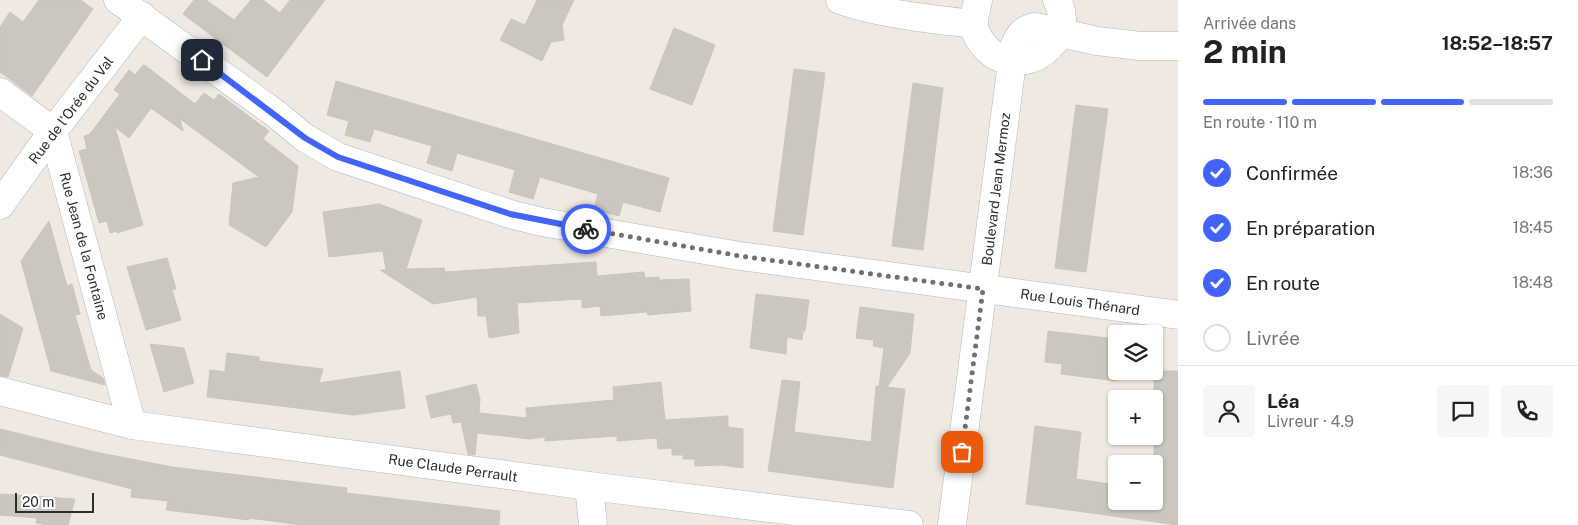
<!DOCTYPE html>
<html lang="fr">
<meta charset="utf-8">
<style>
body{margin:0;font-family:"Public Sans",sans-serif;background:#f6f6f6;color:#222;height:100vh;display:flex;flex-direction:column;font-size:19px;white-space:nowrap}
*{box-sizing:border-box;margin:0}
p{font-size:16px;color:#767676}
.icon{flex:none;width:28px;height:28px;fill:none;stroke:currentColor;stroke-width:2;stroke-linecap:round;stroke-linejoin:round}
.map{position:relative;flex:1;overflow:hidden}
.side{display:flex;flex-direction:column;background:#fff;width:400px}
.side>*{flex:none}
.fabs{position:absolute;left:1108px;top:325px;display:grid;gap:10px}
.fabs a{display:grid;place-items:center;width:55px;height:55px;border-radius:5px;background:#fff;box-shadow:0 1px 4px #0004;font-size:25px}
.scale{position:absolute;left:15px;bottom:12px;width:79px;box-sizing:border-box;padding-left:5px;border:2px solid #2e2e2e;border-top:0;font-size:14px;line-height:18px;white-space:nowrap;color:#2e2e2e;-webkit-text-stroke:4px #fff;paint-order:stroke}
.pin{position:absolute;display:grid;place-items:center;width:42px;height:42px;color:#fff;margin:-21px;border-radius:10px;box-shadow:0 2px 8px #0006}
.courier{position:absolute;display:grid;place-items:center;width:50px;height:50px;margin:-25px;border:4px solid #4264fb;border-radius:50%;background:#fff;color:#222;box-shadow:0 1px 6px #0007}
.head em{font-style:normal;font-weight:700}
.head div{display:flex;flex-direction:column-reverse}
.head{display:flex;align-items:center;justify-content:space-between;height:85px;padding:0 25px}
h1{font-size:32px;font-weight:700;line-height:38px}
.bar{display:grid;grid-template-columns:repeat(4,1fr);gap:8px 5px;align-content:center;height:60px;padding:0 25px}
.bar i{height:6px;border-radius:4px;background:#e0e0e0}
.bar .on{background:#4264fb}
.bar p{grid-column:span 4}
.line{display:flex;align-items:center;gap:12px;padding:0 25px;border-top:1px solid #e0e0e0}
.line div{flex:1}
.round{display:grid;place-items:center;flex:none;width:52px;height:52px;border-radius:5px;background:#f6f6f6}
ol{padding:0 25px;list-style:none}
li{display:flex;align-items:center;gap:15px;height:55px}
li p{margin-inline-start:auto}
li .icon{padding:5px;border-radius:50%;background:#4264fb;color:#fff;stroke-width:4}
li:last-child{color:#767676}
li i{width:28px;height:28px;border:2px solid #e0e0e0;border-radius:50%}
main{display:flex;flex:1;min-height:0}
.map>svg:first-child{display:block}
.building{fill:#cbc7bf;stroke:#cbc5ba}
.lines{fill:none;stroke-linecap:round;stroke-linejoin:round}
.street-casing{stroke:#b4b7c1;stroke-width:29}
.secondary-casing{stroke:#b4b7c1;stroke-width:29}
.street{stroke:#fff;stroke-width:28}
.secondary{stroke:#fff;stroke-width:28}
.done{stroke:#726f6d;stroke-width:5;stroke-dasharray:0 9}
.route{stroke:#4264fb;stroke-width:6}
.labels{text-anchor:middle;stroke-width:5;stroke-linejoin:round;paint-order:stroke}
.street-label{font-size:14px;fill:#2e2e2e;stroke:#fff}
</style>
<main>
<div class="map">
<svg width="1178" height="525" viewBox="0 0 1178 525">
<rect width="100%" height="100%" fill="#efe9e1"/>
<g class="building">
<polygon points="39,0 81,0 93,9 32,96 0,72 0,27 10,12 23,22"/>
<polygon points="194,0 206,0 234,20 251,0 263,0 280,13 290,0 325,0 267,77 183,14"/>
<polygon points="537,0 574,0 562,25 564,40 551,42 542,61 500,40 511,19 525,25"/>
<polygon points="674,28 715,45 692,105 650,89"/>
<polygon points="143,65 146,66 195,104 204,93 214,100 219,94 269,131 263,139 298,166 292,212 266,247 229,225 233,183 259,177 180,119 183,131 151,108 129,138 115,127 143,225 117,233 117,231 110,233 107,221 99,223 79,151 87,149 84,136 90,134 120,94 114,90 129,70 135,75"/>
<polygon points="794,69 825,73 803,235 773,231"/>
<polygon points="336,81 669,178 660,212 623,202 619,216 594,209 598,194 540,177 533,199 509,192 515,170 457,153 452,171 427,163 432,146 374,129 370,142 345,135 349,121 327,115"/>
<polygon points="913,83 943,88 923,250 892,246"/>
<polygon points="1076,105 1108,109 1086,272 1055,268"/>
<polygon points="379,204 422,220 406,269 444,268 445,272 596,262 597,276 644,272 645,278 659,277 659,280 689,279 691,311 648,315 647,312 601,316 600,306 582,308 582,299 517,303 519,333 489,338 486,316 478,316 477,297 433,304 380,270 386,270 383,251 329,257 323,212"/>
<polygon points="49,221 67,286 72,284 80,314 75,315 91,370 103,378 105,385 51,371 21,261"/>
<polygon points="167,258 176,289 172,290 181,320 146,330 127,267"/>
<polygon points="756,294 809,300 805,331 803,331 802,340 787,337 786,354 750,348"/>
<polygon points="860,307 914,314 910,353 887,387 905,389 893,488 768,471 782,380 800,382 794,432 871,442 876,386 879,386 884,348 873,346 874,340 856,338"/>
<polygon points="0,314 23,328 8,377 0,376"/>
<polygon points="1048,331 1116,339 1116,381 1061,374 1062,364 1045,362"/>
<polygon points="150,344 184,348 194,383 164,392"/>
<polygon points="227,353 259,357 259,361 323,369 319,383 400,371 405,408 354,415 207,397 210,370 225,372"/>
<polygon points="1154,371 1178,371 1178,525 1026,504 1035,426 1081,432 1076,479 1116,485 1116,501 1154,501 1154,464 1130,464 1131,460 1154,462"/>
<polygon points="661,382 665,420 728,416 728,427 743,429 743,468 721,465 695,466 695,459 683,459 683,455 672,455 672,448 658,449 657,438 617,441 617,436 545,441 545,437 530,439 477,433 475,455 468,454 461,422 453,423 451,414 431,418 426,396 476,384 480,399 479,413 527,418 526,408 614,400 613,387"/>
<polygon points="0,429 95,452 172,467 347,488 346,493 500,511 499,525 302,525 249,518 249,520 166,510 168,501 131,497 132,489 0,455"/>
<polygon points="0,494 75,499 68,525 48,525 36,523 37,518 0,515"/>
</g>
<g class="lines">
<defs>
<g id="street">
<polyline points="118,0 276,114 305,138 338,157 510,214 542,222 740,256 1178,315"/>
<path d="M840 0C881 14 930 19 974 24"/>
<polyline points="0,92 53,131 132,425"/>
<polyline points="0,205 53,131 142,16"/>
<polyline points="0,391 132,425 589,486 909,525"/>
<polyline points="589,486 593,525"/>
</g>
<g id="secondary">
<path d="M978 0C977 7 974 16 974 23 974 33 981 43 988 50 1022 81 1079 41 1057 0"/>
<path d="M952 525 1014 47C1019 35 1022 30 1035 27L1097 41 1140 46H1178"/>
</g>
</defs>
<use href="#street" class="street-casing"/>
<use href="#secondary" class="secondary-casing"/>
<use href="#street" class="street"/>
<use href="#secondary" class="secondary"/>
</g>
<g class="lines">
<polyline class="done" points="586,229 740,256 983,289 962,452"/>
<polyline class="route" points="202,60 305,138 338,157 510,214 586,229"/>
</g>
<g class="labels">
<g class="street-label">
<text transform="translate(71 110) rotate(-53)" y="5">Rue de l'Orée du Val</text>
<text transform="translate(996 189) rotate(-83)" y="5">Boulevard Jean Mermoz</text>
<text transform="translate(84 246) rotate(75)" y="5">Rue Jean de la Fontaine</text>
<text transform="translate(1080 302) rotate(8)" y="5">Rue Louis Thénard</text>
<text transform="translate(453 468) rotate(8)" y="5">Rue Claude Perrault</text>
</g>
</g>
</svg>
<div class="fabs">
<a><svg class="icon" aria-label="layers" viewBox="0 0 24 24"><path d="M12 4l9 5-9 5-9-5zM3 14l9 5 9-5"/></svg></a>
<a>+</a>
<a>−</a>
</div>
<div class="scale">20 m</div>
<div class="pin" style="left:962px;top:452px;background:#ea580c"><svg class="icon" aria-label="bag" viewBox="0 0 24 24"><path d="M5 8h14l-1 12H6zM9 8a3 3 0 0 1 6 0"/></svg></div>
<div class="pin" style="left:202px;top:60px;background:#1f2937"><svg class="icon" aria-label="home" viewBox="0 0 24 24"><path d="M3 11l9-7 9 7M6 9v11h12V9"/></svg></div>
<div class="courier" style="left:586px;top:229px"><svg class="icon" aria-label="bike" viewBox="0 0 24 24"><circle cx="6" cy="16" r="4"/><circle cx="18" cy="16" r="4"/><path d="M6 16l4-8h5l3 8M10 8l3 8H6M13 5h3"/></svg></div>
</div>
<section class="side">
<div class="head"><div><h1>2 min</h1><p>Arrivée dans</p></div><em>18:52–18:57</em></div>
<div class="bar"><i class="on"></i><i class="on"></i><i class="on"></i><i></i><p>En route · 110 m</p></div>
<ol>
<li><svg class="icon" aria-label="check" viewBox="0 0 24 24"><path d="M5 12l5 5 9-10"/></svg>Confirmée<p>18:36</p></li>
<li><svg class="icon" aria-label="check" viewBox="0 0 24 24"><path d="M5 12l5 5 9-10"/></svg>En préparation<p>18:45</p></li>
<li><svg class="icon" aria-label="check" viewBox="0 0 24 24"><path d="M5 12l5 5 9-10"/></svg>En route<p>18:48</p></li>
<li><i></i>Livrée</li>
</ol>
<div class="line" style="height:90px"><a class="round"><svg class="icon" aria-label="person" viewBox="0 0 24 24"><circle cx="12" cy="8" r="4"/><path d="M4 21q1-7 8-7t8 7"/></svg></a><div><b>Léa</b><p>Livreur · 4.9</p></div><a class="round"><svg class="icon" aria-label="chat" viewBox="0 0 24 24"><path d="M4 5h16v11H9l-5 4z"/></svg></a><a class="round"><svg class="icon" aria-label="phone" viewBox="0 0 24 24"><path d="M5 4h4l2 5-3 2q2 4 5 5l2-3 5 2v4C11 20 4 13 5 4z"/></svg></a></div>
</section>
</main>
